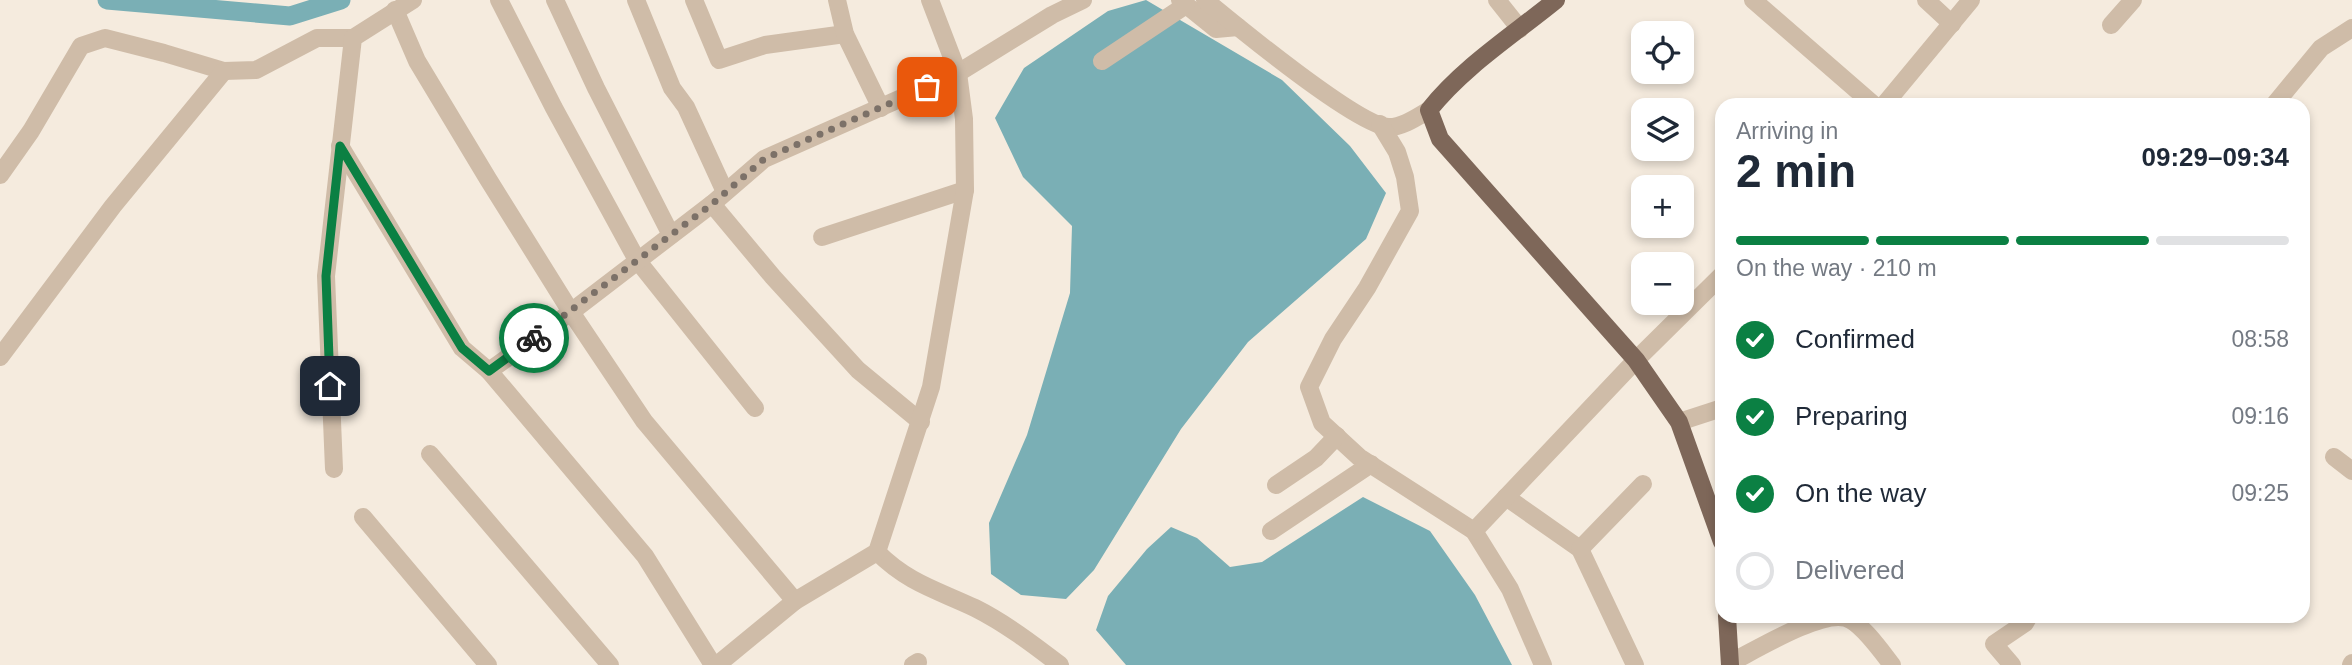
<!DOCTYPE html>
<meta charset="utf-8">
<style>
body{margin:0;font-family:Arial,sans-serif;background:#f2f2f3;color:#1f2937;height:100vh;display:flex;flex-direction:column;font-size:26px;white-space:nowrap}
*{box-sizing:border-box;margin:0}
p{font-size:23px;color:#747a83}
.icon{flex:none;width:38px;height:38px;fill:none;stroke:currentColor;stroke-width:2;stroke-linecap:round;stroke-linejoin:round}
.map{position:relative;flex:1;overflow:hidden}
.panel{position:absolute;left:1715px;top:98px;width:595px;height:525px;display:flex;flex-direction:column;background:#fff;border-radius:21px;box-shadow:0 4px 10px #0003}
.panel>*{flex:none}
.controls{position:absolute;left:1631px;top:21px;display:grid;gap:14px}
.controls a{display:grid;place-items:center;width:63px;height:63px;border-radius:14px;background:#fff;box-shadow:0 4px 10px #0003;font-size:35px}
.pin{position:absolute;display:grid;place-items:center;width:60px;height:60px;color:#fff;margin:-30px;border-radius:14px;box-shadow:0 4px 10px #0006}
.courier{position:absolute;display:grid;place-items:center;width:70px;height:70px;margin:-35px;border:5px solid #0b8043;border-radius:50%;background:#fff;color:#222;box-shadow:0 2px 9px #0007}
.overview em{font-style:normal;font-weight:700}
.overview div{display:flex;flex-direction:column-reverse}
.overview{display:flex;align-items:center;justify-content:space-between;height:119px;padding:0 21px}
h1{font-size:46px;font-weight:700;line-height:52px}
.bar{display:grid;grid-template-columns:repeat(4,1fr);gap:10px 7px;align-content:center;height:84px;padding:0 21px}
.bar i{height:9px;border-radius:5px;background:#e0e1e3}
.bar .on{background:#0b8043}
.bar p{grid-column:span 4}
ol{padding:0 21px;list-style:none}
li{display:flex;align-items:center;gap:21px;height:77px}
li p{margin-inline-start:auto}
li .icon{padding:7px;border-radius:50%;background:#0b8043;color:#fff;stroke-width:4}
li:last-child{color:#747a83}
li i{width:38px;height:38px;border:4px solid #e0e1e3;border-radius:50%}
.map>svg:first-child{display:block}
.water{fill:#7aafb5}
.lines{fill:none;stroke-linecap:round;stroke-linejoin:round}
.canal{stroke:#7aafb5;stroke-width:19}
.minor{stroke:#cfbca8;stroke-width:18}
.major{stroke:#7e6759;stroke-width:18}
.done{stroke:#7c7168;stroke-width:7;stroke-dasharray:0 12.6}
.route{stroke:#0b8043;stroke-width:9}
</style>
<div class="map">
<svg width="2352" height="665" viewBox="0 0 2352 665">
<rect width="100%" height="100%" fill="#f5ebde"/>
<g class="water">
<polygon points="1146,0 1282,80 1350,146 1386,193 1366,239 1248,342 1181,429 1094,570 1066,599 1021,595 991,574 989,523 1027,435 1070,293 1072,226 1023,177 995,118 1024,68 1108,11"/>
<polygon points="1363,497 1430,531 1475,595 1512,665 1126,665 1096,630 1108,596 1147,549 1171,527 1197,538 1230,567 1262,562"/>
</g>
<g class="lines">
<polyline class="canal" points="107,0 290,16 341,0"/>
<g class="minor">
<polyline points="499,0 554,108 637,260 755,408"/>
<polyline points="555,0 596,88 671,235"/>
<polyline points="636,0 672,88 686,107 725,192"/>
<polyline points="694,0 719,60 765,45 845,34"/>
<polyline points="837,0 845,34 881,108"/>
<polyline points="1180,0 1216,29 1238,27"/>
<path d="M1205 0C1234 24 1359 127 1389 127 1403 127 1417 117 1429 110"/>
<polyline points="1497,0 1520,29"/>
<polyline points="1753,0 1874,105"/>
<polyline points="1926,0 1952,24"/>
<polyline points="395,10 417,61 488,179 571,312 644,421 795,601"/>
<polyline points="2111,25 2133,0"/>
<polyline points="1102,61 1186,5"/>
<polyline points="1884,105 1971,0"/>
<polyline points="2274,105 2321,48 2352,28"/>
<polyline points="1380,124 1397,152 1405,177 1410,211 1367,288 1333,339 1309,387 1322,423 1359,457 1474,531 1510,589 1543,665"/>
<polyline points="340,146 462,348 489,371 645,556 713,665"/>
<polyline points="0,175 31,131 81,46 105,38 164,53 224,71 256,70 317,38 353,38"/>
<polyline points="712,204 773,277 858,370 921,422"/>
<polyline points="822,237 965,190"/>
<polyline points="0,357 113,206 224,71"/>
<polyline points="489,371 571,312 712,204 764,159 958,73 1052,15 1083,0"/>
<polyline points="1679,422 1722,408"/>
<polyline points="430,454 610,665"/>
<polyline points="2334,457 2352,471"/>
<polyline points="334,469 326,276 353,38 413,0"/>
<polyline points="1276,485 1316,458 1337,436"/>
<polyline points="1506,497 1580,549 1635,665"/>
<polyline points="363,517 488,665"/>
<polyline points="1271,531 1371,464"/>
<polyline points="1474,531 1636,360 1722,275"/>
<polyline points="1580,549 1643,484"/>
<path d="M877 552C908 583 937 590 975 608 1005 623 1034 645 1060 665"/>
<path d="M1730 663C1754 651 1821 610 1846 618 1861 622 1882 652 1892 665"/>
<polyline points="717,665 795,601 877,552 931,387 965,190 964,119 958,73 930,0"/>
<polyline points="913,665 918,662"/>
<polyline points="2012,665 1994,644 2025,623 2029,616"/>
<polyline points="2351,665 2352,663"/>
</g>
<g class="major">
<path d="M1556 0C1513 35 1463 67 1429 110L1440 139 1636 360 1679 422 1722 542"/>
<polyline points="1727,616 1730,665"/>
</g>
</g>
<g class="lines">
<polyline class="done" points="534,338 712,204 764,159 927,87"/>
<polyline class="route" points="330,386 326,276 340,146 462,348 489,371 534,338"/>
</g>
</svg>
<div class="controls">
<a><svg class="icon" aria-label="locate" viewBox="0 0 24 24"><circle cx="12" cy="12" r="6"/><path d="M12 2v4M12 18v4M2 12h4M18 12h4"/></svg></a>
<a><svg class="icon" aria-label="layers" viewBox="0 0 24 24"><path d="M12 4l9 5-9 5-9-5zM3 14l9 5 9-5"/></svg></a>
<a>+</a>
<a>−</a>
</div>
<div class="pin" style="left:927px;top:87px;background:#ea580c"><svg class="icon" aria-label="bag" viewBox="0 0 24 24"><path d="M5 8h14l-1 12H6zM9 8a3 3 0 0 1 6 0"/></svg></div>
<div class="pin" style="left:330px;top:386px;background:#1f2937"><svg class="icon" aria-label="home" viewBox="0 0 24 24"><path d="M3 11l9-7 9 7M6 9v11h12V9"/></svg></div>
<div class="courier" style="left:534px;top:338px"><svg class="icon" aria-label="bike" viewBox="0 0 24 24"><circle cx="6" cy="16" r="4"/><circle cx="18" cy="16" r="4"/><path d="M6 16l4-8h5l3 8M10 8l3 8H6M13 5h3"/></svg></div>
<section class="panel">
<div class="overview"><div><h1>2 min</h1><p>Arriving in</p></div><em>09:29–09:34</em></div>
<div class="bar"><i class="on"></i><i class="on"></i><i class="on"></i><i></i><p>On the way · 210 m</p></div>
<ol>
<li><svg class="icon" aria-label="check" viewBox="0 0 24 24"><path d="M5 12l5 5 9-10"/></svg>Confirmed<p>08:58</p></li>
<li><svg class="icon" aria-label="check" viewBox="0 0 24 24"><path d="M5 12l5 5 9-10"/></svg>Preparing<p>09:16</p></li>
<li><svg class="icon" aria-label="check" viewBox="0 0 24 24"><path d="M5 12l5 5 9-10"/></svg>On the way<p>09:25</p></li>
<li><i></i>Delivered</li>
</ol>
</section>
</div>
